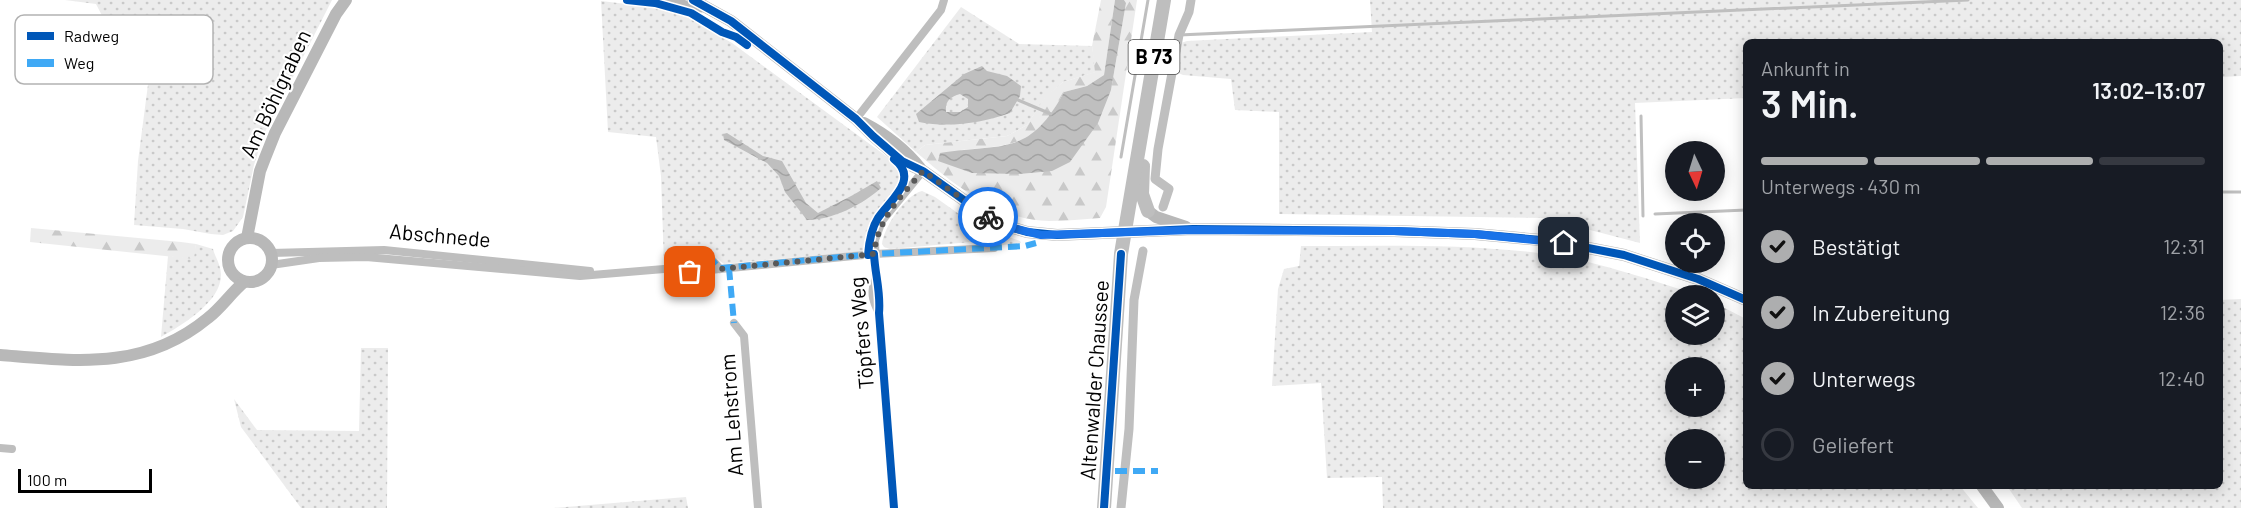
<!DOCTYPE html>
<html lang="de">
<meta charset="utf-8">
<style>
body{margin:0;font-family:Barlow,sans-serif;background:#20242c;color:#f1f3f6;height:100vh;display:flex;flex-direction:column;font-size:22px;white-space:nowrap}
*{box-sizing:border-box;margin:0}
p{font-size:20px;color:#9ea1a6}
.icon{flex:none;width:33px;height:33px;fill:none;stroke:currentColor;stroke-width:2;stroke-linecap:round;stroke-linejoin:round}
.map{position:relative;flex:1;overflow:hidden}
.panel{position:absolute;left:1743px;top:39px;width:480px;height:450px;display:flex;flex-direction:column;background:#171b24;border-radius:9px;box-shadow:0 3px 15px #0003}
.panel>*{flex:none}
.needle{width:39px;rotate:176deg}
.fabs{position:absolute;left:1665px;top:141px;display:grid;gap:12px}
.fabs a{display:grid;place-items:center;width:60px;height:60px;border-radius:50%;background:#171b24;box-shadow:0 3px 15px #0003;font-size:30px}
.scale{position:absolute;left:18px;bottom:15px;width:134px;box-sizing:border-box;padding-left:6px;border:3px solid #000;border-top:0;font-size:16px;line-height:21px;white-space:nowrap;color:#000;-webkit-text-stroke:4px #fff;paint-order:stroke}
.pin{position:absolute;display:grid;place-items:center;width:51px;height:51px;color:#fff;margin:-26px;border-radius:12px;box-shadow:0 3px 9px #0006}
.courier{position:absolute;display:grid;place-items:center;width:60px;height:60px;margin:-30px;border:4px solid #1a73e8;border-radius:50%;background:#fff;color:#222;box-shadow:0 2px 8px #0007}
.summary em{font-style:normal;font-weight:600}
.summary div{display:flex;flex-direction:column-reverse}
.summary{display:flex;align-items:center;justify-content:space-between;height:102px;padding:0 18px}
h1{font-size:39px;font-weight:600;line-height:45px}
.bar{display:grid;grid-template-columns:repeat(4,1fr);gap:9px 6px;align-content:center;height:72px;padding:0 18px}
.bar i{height:8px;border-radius:4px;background:#363941}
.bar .selected{background:#adaeaf}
.bar p{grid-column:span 4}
ol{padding:0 18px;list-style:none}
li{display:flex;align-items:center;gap:18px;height:66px}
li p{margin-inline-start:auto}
li .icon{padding:6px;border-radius:50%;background:#adaeaf;color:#111;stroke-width:4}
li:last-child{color:#9ea1a6}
li i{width:33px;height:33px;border:3px solid #363941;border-radius:50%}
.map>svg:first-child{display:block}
.green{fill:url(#green-dots);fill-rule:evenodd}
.forest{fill:url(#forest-firs)}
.water{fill:url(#water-waves);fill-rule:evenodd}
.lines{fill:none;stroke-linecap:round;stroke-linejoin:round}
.stream{stroke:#bfbfbf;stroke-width:3}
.canal{stroke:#bfbfbf;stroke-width:9}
.street{stroke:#bebebe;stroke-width:8}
.secondary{stroke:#b8b8b8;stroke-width:12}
.primary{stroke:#bebebe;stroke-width:14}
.quiet{stroke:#3fa9f5;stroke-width:6;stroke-dasharray:12 6;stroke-linecap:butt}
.cycleway-casing{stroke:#fff;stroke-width:11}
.cycleway{stroke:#0057b8;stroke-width:8}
.done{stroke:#595959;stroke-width:6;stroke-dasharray:0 10.8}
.route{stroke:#1a73e8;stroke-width:8}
.labels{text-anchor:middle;stroke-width:4.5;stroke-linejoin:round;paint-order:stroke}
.shield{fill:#fff;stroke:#4c4c4c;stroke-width:1.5}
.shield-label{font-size:20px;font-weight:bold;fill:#000}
.street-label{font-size:21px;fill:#000;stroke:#fff}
.key{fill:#fff;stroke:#b2b2b2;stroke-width:1.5}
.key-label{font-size:16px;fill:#000}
</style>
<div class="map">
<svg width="2241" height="508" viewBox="0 0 2241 508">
<defs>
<pattern id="green-dots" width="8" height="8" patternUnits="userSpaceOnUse" patternTransform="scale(1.5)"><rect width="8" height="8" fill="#ececec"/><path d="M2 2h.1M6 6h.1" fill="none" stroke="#c9c9c9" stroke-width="1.8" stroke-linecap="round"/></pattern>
<pattern id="forest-firs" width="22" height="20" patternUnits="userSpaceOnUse" patternTransform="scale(1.5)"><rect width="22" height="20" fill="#ececec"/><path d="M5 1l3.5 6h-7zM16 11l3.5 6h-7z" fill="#c9c9c9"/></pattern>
<pattern id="water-waves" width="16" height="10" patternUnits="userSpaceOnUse" patternTransform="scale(1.5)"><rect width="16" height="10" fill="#bfbfbf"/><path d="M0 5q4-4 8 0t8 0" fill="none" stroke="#a2a2a2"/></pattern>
</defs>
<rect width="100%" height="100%" fill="#fff"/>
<g class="green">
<polygon points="65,0 332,0 264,134 254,165 243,217 233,231 223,235 211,234 183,229 134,225 138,161 152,54 110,48 109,29 96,4"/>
<polygon points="1370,0 2241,0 2241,76 2220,77 2220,42 1746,42 1746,98 1635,103 1640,243 1544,218 1279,214 1279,112 1235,110 1231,79 1183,75 1176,72 1181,43 1187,41 1372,32"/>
<polygon points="601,1 660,8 685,16 732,43 897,164 902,176 902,183 872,226 866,251 724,264 707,250 688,251 689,270 670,271 664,265 661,176 656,137 608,132"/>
<polygon points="961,7 1019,44 1092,46 1096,72 1063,82 1045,98 1027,125 1007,136 925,145 916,152 877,117"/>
<path d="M922 191 935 197 973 224 1020 241 1021 243 995 246 994 240 890 249 884 247 882 244C884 227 905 195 922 191Z"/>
<path d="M196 244 213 249C215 257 221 265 221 275 221 302 182 325 161 337L168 256 193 258Z"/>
<path d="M1301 246C1384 246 1471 243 1553 255 1603 263 1650 280 1698 295L1676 296V334H1714L1715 303 1746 319V486H1960L1978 508H1383L1382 477 1327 478 1321 383 1272 386 1278 289 1284 269 1299 266ZM1676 368H1714V406H1676ZM1676 440H1714V478H1676Z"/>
<polygon points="2241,299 2241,508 2022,508 2007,486 2220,486 2220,300"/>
<polygon points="361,348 388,348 387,508 301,508 241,427 234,399 257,430 359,431"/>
<polygon points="686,497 688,508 554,508"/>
</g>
<g class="forest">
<path d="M1101 0H1115L1104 75 1087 86 1064 92C1036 145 1018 145 961 150L972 173 1111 90 1126 3 1124 0H1137L1106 207 1100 218C1083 219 1066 221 1049 221 997 220 953 184 916 152L925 145 1007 136 1027 125 1045 97 1063 82 1095 72 1092 46Z"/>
<polygon points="31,228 181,242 196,244 194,259 30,242"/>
</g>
<g class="water">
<path d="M1115 0H1124L1126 3 1111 90 1098 123 1070 162 1052 171 1019 174 972 173 938 161 940 153C1004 143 1029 157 1064 92L1087 86 1104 75Z"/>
<path d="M982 66 987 71 1007 76 1021 86 1020 96 1010 113C982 123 949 128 919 122L916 114 964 74ZM960 94 968 99V107L960 112H946C945 101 950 97 960 94Z"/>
<path d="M727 133 763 156 782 161 806 203 818 213 853 195 877 181 881 188C862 205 832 220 807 220L785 192 779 176 767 163 724 140 723 134Z"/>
</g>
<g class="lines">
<g class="stream">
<polyline points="1179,35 1968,0"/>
<polyline points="1018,100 1051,114"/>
<polyline points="1641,116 1643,216"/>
<polyline points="1121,157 1148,0"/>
<polyline points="2220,192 2241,192"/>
<polyline points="1655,214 1746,210"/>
</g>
<g class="canal">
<polyline points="1163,207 1169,189 1155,179 1158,149 1179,35 1189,12 1191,0"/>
<polyline points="1121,508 1129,429 1134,300 1143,251"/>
</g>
<g class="street">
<polyline points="856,119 941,10 944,0"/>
<polyline points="271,253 384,250 590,271"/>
<polyline points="271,265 319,258 366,257 580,276 664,269"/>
<path d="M701 269 694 266 692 263 695 254C707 250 712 260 720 269"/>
<polyline points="679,273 874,254 994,248"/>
<path d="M876 278C870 291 872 300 879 313"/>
<polyline points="734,323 744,336 758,508"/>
<polyline points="0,448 12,449"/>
<polyline points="894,508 879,313 880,293 876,278 875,240 882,221 923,171"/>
</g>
<g class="secondary">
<polyline points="660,0 692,8 703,6"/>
<polyline points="693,0 731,21 856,119 873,136 902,161 923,171 982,213 1000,224 1027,232 1057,235 1193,229 1394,231 1475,234 1552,241 1624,255 1698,279 1746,300"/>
<path d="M864 123C885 134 905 149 920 168"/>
<polyline points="1148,211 1156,217 1186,227"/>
<circle cx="250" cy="260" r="22"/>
<polyline points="247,238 260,171 265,158 275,133 336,14 346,0"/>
<path d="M0 355C76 361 144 371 208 318 221 308 231 293 244 282"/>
<polyline points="1982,486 1998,508"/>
</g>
<g class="primary">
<polyline points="1143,166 1142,194 1148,211"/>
<polyline points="1104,508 1121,254 1164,0"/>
</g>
<g class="quiet">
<polyline points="729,268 734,323"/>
<polyline points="702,270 694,266 692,263 695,254 707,254 720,269"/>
<polyline points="667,273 874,254 1025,246 1036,243"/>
<polyline points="1115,471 1158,471"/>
</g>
<defs>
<g id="cycleway">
<polyline points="627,0 655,3 691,13 722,32 736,37 747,45"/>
<polyline points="693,0 731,21 856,119 873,136 902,161 923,171 982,213 1000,224 1027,232 1057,235 1193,229 1394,231 1475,234 1552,241 1624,255 1698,279 1746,300"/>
<path d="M894 159C920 179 890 200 878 218 871 229 869 242 868 255L874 254C875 275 881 292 879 313L894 508"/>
<polyline points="1104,508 1121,254"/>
</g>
</defs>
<use href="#cycleway" class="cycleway-casing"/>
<use href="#cycleway" class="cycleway"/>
</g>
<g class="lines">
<path class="done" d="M690 272 874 254C877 220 901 196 923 171L988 217"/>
<polyline class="route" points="988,217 1013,228 1041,235 1193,230 1394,231 1475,234 1564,243"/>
</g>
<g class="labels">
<rect class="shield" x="1128.5" y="40" width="51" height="34" rx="4.5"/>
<g class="shield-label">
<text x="1154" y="64">B 73</text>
</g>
<g class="street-label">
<text transform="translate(276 94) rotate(-65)" y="7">Am Böhlgraben</text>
<text transform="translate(440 236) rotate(5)" y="7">Abschnede</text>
<text transform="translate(862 333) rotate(-95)" y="7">Töpfers Weg</text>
<text transform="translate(1095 380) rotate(-86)" y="7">Altenwalder Chaussee</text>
<text transform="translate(732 415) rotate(-94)" y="7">Am Lehstrom</text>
</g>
</g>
<rect x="15" y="15" width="198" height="69" rx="9" class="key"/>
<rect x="27" y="32" width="27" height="8" fill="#0057b8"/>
<rect x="27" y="59" width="27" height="8" fill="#3fa9f5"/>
<g class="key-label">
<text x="64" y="42">Radweg</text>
<text x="64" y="69">Weg</text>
</g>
</svg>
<div class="fabs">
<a><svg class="needle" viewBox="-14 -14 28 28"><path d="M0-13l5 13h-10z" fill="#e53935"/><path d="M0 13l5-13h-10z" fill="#9ea1a6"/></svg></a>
<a><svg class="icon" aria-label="locate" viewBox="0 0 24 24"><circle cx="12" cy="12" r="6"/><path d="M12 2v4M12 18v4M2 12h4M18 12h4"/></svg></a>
<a><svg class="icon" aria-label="layers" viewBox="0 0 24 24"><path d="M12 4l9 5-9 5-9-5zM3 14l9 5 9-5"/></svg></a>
<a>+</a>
<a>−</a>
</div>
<div class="scale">100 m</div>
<div class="pin" style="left:690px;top:272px;background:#ea580c"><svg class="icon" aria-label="bag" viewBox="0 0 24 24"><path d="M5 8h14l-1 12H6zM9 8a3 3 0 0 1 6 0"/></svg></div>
<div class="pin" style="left:1564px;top:243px;background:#1f2937"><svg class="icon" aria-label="home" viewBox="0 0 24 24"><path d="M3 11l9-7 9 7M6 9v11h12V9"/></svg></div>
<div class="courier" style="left:988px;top:217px"><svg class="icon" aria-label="bike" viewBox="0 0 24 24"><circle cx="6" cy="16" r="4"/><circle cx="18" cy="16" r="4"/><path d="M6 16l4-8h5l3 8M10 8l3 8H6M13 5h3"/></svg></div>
<section class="panel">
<div class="summary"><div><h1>3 Min.</h1><p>Ankunft in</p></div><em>13:02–13:07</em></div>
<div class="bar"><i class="selected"></i><i class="selected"></i><i class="selected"></i><i></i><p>Unterwegs · 430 m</p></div>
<ol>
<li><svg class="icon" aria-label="check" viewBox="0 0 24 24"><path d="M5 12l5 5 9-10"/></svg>Bestätigt<p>12:31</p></li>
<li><svg class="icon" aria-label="check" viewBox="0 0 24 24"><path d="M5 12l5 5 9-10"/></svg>In Zubereitung<p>12:36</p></li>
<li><svg class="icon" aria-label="check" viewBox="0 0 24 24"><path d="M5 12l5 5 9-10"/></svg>Unterwegs<p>12:40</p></li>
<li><i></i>Geliefert</li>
</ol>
</section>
</div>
